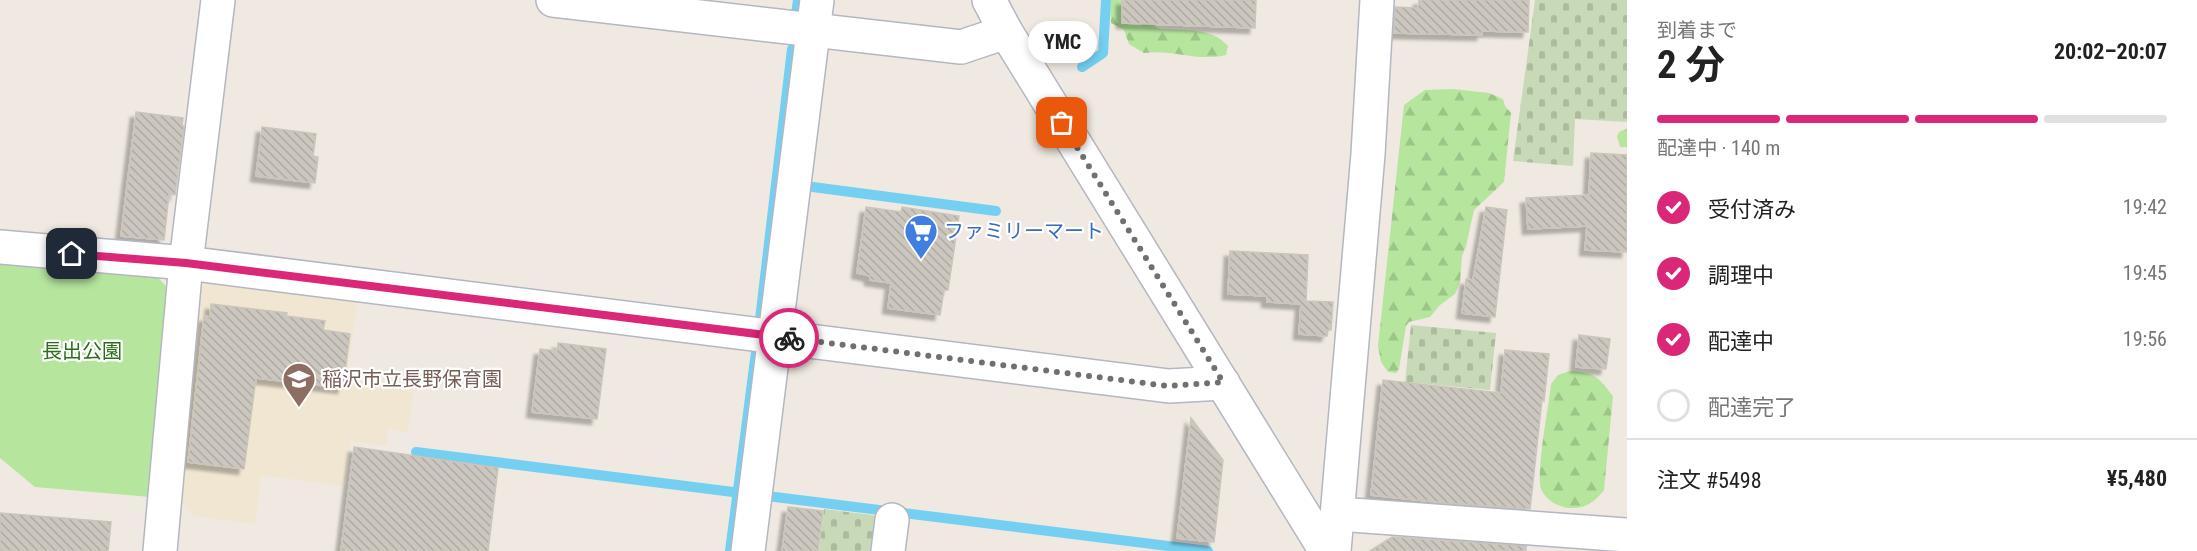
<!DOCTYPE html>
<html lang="ja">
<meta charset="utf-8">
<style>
body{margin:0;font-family:"Roboto Condensed","Noto Sans JP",sans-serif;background:#f2f2f2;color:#222;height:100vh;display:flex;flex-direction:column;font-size:22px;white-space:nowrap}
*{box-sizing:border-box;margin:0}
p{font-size:20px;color:#767676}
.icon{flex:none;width:33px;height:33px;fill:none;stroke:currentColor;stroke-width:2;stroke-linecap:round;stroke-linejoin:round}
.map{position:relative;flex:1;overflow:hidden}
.panel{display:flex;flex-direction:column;background:#fff;width:570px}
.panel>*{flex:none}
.pin{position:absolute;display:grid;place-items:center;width:51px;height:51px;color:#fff;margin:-26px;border-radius:12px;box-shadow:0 3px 9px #0006}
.courier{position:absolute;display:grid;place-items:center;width:60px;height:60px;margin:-30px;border:4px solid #db2777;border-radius:50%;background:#fff;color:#222;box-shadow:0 2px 8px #0007}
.bubble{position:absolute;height:42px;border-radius:21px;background:#fff;box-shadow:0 3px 9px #0003;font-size:20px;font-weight:700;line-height:42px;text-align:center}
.headline em{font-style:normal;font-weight:700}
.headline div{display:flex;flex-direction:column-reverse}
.headline{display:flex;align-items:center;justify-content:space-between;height:102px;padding:0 30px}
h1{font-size:39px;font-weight:700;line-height:45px}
.bar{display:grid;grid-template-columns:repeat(4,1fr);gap:9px 6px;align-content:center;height:72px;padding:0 30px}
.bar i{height:8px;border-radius:4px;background:#e0e0e0}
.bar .selected{background:#db2777}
.bar p{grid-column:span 4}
.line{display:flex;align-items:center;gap:15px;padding:0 30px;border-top:2px solid #e0e0e0}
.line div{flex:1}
ol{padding:0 30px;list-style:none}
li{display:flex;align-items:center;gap:18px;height:66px}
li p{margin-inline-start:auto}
li .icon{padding:6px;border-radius:50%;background:#db2777;color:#fff;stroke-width:4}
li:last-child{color:#767676}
li i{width:33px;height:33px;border:3px solid #e0e0e0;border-radius:50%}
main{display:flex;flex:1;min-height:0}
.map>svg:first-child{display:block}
.education{fill:#f0e6d1}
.forest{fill:url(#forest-firs)}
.cemetery{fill:url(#cemetery-stones)}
.park{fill:#b6e59e}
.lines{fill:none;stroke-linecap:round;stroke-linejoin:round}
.stream{stroke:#75cff0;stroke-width:10}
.building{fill:url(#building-back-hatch);stroke:#cbc5ba;stroke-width:1.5;filter:url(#shadow)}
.minor-casing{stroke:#b4b7c1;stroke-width:36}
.minor{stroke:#fff;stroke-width:33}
.done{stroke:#726f6d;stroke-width:6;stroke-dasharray:0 10.8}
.route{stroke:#db2777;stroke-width:8}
.labels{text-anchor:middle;stroke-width:4.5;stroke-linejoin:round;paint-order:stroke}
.shop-label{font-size:20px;fill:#366cbe;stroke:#fff;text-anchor:start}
.park-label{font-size:20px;fill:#2c6e1b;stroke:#fff}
.education-label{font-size:20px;fill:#785e54;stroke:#fff;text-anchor:start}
</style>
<main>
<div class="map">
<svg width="1627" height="551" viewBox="0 0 1627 551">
<defs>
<pattern id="forest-firs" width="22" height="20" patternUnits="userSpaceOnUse" patternTransform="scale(1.5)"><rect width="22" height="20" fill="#b6e59e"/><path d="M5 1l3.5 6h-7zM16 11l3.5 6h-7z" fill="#9dc588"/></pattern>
<pattern id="cemetery-stones" width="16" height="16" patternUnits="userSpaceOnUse" patternTransform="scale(1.5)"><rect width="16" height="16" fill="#c8d9b8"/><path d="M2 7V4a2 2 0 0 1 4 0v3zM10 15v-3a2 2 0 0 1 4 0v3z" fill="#acbb9e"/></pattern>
<pattern id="building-back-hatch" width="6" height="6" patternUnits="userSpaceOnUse" patternTransform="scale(1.5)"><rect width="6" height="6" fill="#cbc7bf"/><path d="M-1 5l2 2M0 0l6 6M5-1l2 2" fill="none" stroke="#afaba4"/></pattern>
<filter id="shadow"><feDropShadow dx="-5.5" dy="5.5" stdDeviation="1.5" flood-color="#0004"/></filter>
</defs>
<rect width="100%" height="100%" fill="#efe9e1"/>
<polygon class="education" points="213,278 358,296 347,377 414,386 408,432 388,429 386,446 350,441 344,486 261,475 255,524 194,516 178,498 198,291"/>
<g class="forest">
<path d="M1110 0H1136L1156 27 1161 29C1185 31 1212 27 1228 46L1226 55C1197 62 1173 49 1144 53L1129 44 1124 30 1111 23Z"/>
<polygon points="1453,89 1489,93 1503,99 1505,106 1511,113 1504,182 1474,210 1466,246 1462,256 1460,282 1455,294 1440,305 1430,317 1409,322 1406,326 1399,369 1396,373 1388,372 1381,362 1378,346 1404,105 1425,90"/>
<polygon points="1627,129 1627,147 1620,147 1617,136 1619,132"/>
<path d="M1570 371C1596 373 1597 376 1613 396L1604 490C1594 503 1585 509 1569 508 1559 507 1547 501 1542 491 1535 475 1549 406 1551 384L1558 375Z"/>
</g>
<g class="cemetery">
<polygon points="1535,0 1627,0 1627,122 1575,119 1573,166 1513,161"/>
<polygon points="1411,325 1496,333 1490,390 1405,382"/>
<polygon points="824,509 887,517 883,551 819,551"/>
</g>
<polygon class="park" points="0,262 155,274 170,291 151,497 35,487 0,458"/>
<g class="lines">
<g class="stream">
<polyline points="796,14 798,0"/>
<polyline points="1082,67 1103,53 1106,0"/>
<polyline points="805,186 996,211"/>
<polyline points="760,319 792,49"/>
<polyline points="416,452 741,493"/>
<polyline points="767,496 1208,551"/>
<polyline points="730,551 756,352"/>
</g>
</g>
<g class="building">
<polygon points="1122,0 1256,0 1255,28 1122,23"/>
<polygon points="1419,0 1529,0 1528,32 1482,31 1482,35 1394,33 1395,7 1418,8"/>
<polygon points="136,112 183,118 182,126 184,126 175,195 169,194 164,240 121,236"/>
<polygon points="262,127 316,134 313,156 318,157 315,183 256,176"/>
<polygon points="1591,153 1627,155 1627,252 1585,250 1587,226 1528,229 1526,198 1589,195"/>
<polygon points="866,207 901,212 902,207 959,216 948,290 944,290 940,315 888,308 891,283 870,280 870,276 857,273"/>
<polygon points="1486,207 1507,210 1495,317 1462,313 1466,279 1473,280"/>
<polygon points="1230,251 1308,255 1306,301 1333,302 1331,330 1328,330 1327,336 1299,334 1301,304 1267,302 1267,296 1228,294"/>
<polygon points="211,304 287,313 286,316 325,321 323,330 350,334 343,388 256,378 244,469 188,462 204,316 210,317"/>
<polygon points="1579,335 1610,339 1606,369 1576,367"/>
<polygon points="558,343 606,349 597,419 532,412 540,349 557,351"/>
<polygon points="1505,350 1549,354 1544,401 1542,400 1530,509 1446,503 1371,495 1383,380 1501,393"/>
<polygon points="1191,418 1223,460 1214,542 1177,538"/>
<polygon points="354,447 498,468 488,551 341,551"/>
<polygon points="788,507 823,511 818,551 782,551"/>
<polygon points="0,513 111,522 108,551 0,551"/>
<polygon points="1392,537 1526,546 1526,551 1370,551"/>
</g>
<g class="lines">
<defs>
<g id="minor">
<polyline points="553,0 961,47 1006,32"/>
<polyline points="989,0 1006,32 1326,551"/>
<polyline points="0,247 186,263 1169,386 1223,383"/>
<polyline points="1338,514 1627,535"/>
<polyline points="160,551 186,263 218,0"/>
<polyline points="748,551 817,0"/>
<polyline points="888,551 892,520"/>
<polyline points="1334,551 1368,154 1377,0"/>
</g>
</defs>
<use href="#minor" class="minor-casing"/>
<use href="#minor" class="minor"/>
</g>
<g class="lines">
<polyline class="done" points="789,338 1168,386 1223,382 1062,123"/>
<polyline class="route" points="72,254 186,263 789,338"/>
</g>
<defs>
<symbol id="supermarket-pin" viewBox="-11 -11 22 30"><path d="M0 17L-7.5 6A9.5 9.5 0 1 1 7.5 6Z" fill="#3f7fe0" stroke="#fff"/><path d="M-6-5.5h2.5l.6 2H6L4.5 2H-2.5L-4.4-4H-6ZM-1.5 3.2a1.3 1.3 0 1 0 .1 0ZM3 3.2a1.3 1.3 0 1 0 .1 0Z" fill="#fff"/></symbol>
<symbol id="school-pin" viewBox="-11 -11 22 30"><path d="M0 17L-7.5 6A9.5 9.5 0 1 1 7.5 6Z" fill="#8d6e63" stroke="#fff"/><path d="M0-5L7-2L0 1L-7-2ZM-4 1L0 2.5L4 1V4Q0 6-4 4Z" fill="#fff"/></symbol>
</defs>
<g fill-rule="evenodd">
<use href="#supermarket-pin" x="902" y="212" width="38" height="52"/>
<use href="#school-pin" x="280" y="360" width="38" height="52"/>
</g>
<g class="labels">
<g class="shop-label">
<text x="944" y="238">ファミリーマート</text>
</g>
<g class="park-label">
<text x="82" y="358">長出公園</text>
</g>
<g class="education-label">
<text x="322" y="386">稲沢市立長野保育園</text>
</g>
</g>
</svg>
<div class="pin" style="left:1062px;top:123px;background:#ea580c"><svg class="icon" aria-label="bag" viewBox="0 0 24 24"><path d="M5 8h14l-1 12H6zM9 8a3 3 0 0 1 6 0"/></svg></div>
<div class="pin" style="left:72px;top:254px;background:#1f2937"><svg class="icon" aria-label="home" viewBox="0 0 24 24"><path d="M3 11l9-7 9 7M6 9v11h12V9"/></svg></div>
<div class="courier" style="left:789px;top:338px"><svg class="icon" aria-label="bike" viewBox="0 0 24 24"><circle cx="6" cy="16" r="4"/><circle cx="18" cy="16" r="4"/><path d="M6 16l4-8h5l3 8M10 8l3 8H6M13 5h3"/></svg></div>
<div class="bubble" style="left:1028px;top:21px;width:69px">YMC</div>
</div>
<section class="panel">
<div class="headline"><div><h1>2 分</h1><p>到着まで</p></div><em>20:02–20:07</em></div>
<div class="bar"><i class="selected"></i><i class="selected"></i><i class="selected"></i><i></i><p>配達中 · 140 m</p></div>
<ol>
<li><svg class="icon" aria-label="check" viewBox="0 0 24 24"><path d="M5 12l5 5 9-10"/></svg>受付済み<p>19:42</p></li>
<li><svg class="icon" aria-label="check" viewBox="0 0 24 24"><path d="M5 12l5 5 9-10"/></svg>調理中<p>19:45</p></li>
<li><svg class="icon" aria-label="check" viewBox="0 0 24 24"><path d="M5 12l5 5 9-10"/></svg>配達中<p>19:56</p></li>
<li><i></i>配達完了</li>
</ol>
<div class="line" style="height:78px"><div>注文 #5498</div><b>¥5,480</b></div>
</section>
</main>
